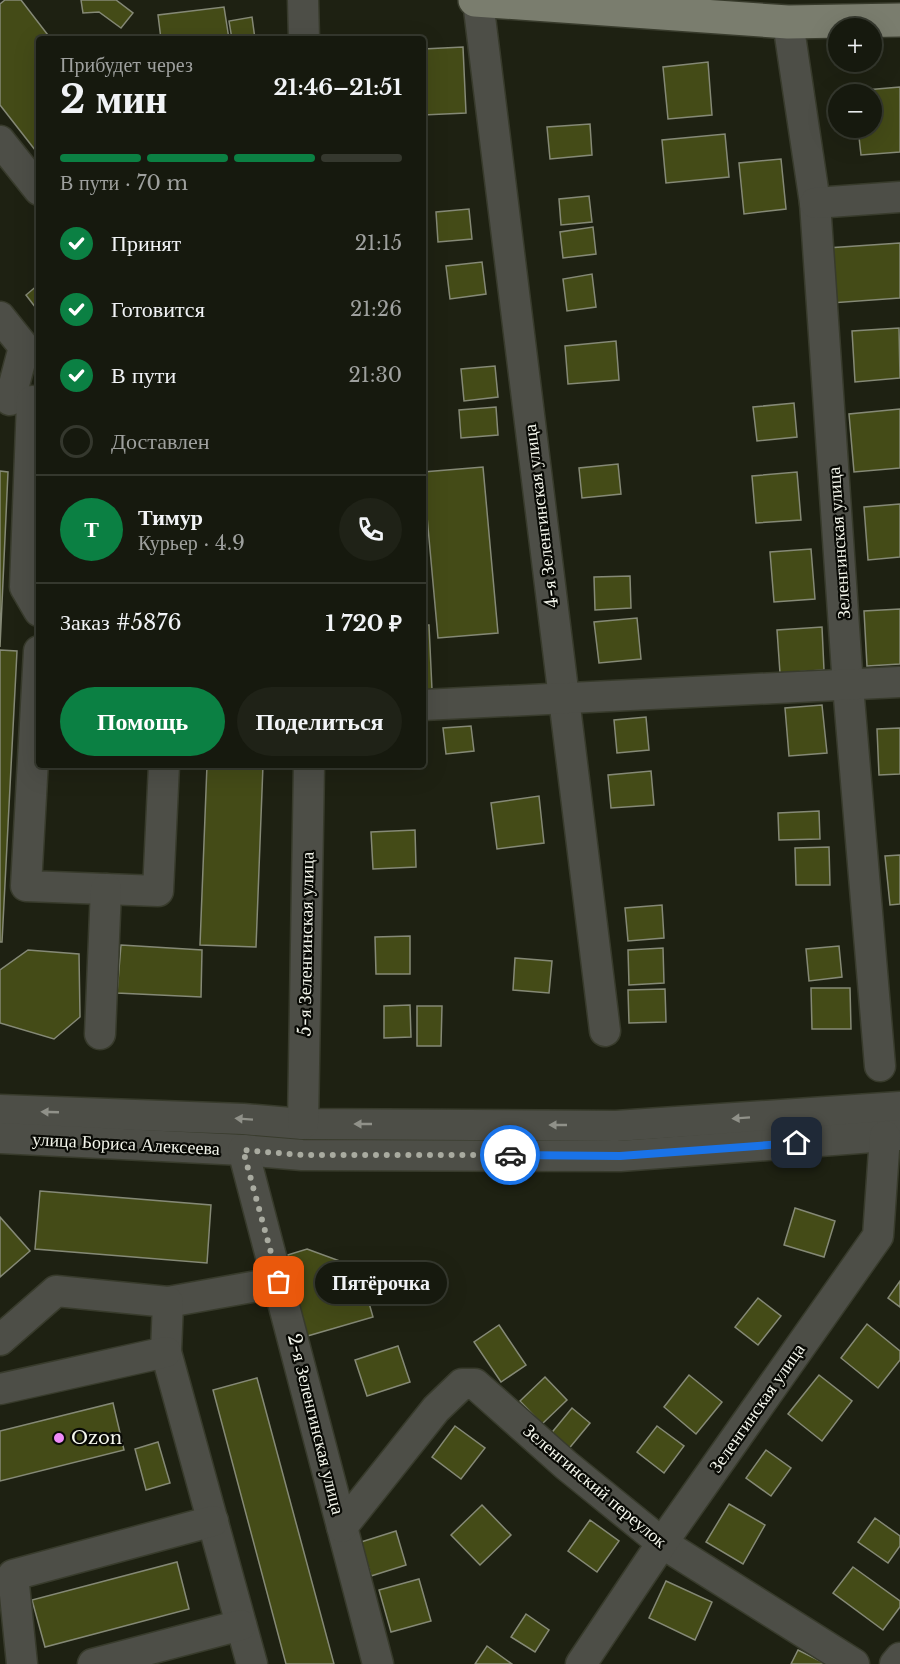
<!DOCTYPE html>
<html lang="ru">
<meta charset="utf-8">
<style>
body{margin:0;font-family:"Libre Baskerville",serif;background:#1f2217;color:#f1f3f6;height:100vh;display:flex;flex-direction:column;font-size:22px;white-space:nowrap}
*{box-sizing:border-box;margin:0}
p{font-size:20px;color:#9ea09e}
.icon{flex:none;width:33px;height:33px;fill:none;stroke:currentColor;stroke-width:2;stroke-linecap:round;stroke-linejoin:round}
.map{position:relative;flex:1;overflow:hidden}
.details{position:absolute;left:36px;top:36px;width:390px;height:732px;display:flex;flex-direction:column;background:#16190e;border-radius:6px;box-shadow:0 6px 24px #0002,0 0 0 2px #35382e}
.details>*{flex:none}
.tools{position:absolute;left:828px;top:18px;display:grid;gap:12px}
.tools a{display:grid;place-items:center;width:54px;height:54px;border-radius:50%;background:#16190e;box-shadow:0 6px 24px #0002,0 0 0 2px #35382e;font-size:30px}
.pin{position:absolute;display:grid;place-items:center;width:51px;height:51px;color:#fff;margin:-26px;border-radius:12px;box-shadow:0 3px 9px #0006}
.courier{position:absolute;display:grid;place-items:center;width:60px;height:60px;margin:-30px;border:4px solid #1a73e8;border-radius:50%;background:#fff;color:#222;box-shadow:0 2px 8px #0007}
.bubble{position:absolute;height:42px;border-radius:21px;background:#16190e;box-shadow:0 6px 24px #0002,0 0 0 2px #35382e;font-size:20px;font-weight:700;line-height:42px;text-align:center}
.head em{font-style:normal;font-weight:700}
.head div{display:flex;flex-direction:column-reverse}
.head{display:flex;align-items:center;justify-content:space-between;height:102px;padding:0 24px}
h1{font-size:39px;font-weight:700;line-height:45px}
.bar{display:grid;grid-template-columns:repeat(4,1fr);gap:9px 6px;align-content:center;height:72px;padding:0 24px}
.bar i{height:8px;border-radius:4px;background:#35382e}
.bar .current{background:#0b8043}
.bar p{grid-column:span 4}
.line{display:flex;align-items:center;gap:15px;padding:0 24px;border-top:2px solid #35382e}
.line div{flex:1}
.round{display:grid;place-items:center;flex:none;width:63px;height:63px;border-radius:32px;background:#1f2217}
ol{padding:0 24px;list-style:none}
li{display:flex;align-items:center;gap:18px;height:66px}
li p{margin-inline-start:auto}
li .icon{padding:6px;border-radius:50%;background:#0b8043;color:#fff;stroke-width:4}
li:last-child{color:#9ea09e}
li i{width:33px;height:33px;border:3px solid #35382e;border-radius:50%}
.button{display:flex;gap:12px;margin-top:auto;padding:12px 24px}
.button a{flex:1;height:69px;border-radius:36px;background:#0b8043;color:#fff;font-size:24px;font-weight:700;line-height:69px;text-align:center}
.button a+a{background:#1f2217;color:#f1f3f6}
.map>svg:first-child{display:block}
.building{fill:#444b17;stroke:#858976;stroke-width:1.5}
.lines{fill:none;stroke-linecap:round;stroke-linejoin:round}
.minor-casing{stroke:#383b2c;stroke-width:33}
.major-casing{stroke:#383b2c;stroke-width:36}
.minor{stroke:#4d4e47;stroke-width:30}
.major{stroke:#7a7d6e;stroke-width:33}
.oneway{fill:#909189}
.done{stroke:#a9aba0;stroke-width:6;stroke-dasharray:0 10.8}
.route{stroke:#1a73e8;stroke-width:8}
.poi-dot{fill:#ef8bf7;stroke:#090a05;stroke-width:2}
.labels{text-anchor:middle;stroke-width:4.5;stroke-linejoin:round;paint-order:stroke}
.street-label{font-size:18px;fill:#f4f6ec;stroke:#090a05}
.poi-label{font-size:18px;fill:#f4f6ec;stroke:#090a05;text-anchor:start}
</style>
<div class="map">
<svg width="900" height="1664" viewBox="0 0 900 1664">
<rect width="100%" height="100%" fill="#1e2112"/>
<g class="building">
<polygon points="5,0 21,0 51,39 39,39 39,155 0,105 0,4"/>
<polygon points="81,0 116,0 133,13 121,28 99,12 83,13"/>
<polygon points="224,7 229,39 161,39 158,15"/>
<polygon points="252,17 255,39 232,39 229,21"/>
<polygon points="463,47 466,113 423,115 423,49"/>
<polygon points="708,62 712,115 668,119 663,67"/>
<polygon points="900,87 900,152 861,155 858,128 872,128 872,94 855,94 854,91"/>
<polygon points="590,124 592,155 550,159 547,127"/>
<polygon points="725,134 729,177 666,183 662,140"/>
<polygon points="781,159 786,209 744,214 739,163"/>
<polygon points="589,196 592,222 561,225 559,199"/>
<polygon points="469,209 472,239 438,242 436,212"/>
<polygon points="593,227 596,254 563,258 560,232"/>
<polygon points="900,243 900,298 831,303 827,248"/>
<polygon points="482,262 486,294 450,299 446,266"/>
<polygon points="592,274 596,307 567,311 563,279"/>
<polygon points="39,284 39,312 26,295"/>
<polygon points="899,328 900,378 855,382 852,331"/>
<polygon points="616,341 619,380 568,384 565,346"/>
<polygon points="495,366 498,397 464,401 461,369"/>
<polygon points="794,403 797,437 757,441 753,407"/>
<polygon points="496,407 498,435 461,438 459,410"/>
<polygon points="900,409 900,468 854,472 849,414"/>
<polygon points="618,464 621,494 582,498 579,468"/>
<polygon points="483,467 498,633 438,638 423,472"/>
<polygon points="0,471 8,472 0,647"/>
<polygon points="797,472 801,520 756,523 752,476"/>
<polygon points="900,504 900,557 868,560 864,507"/>
<polygon points="811,549 815,599 774,602 770,552"/>
<polygon points="630,576 631,608 595,610 594,577"/>
<polygon points="900,609 900,664 867,666 864,611"/>
<polygon points="637,618 641,659 599,663 594,622"/>
<polygon points="423,625 429,625 432,690 423,690"/>
<polygon points="822,627 824,670 780,673 777,630"/>
<polygon points="0,650 17,651 2,942 0,942"/>
<polygon points="822,705 827,753 789,756 785,708"/>
<polygon points="646,717 649,750 617,753 614,720"/>
<polygon points="471,726 474,751 446,754 443,728"/>
<polygon points="900,728 900,774 879,775 877,729"/>
<polygon points="207,765 263,765 256,947 200,945"/>
<polygon points="651,771 654,805 611,808 608,775"/>
<polygon points="539,796 544,843 497,849 491,803"/>
<polygon points="819,811 820,839 779,840 778,813"/>
<polygon points="415,830 416,867 373,869 371,832"/>
<polygon points="829,847 830,885 796,885 795,848"/>
<polygon points="900,855 900,904 890,905 885,856"/>
<polygon points="662,905 664,938 628,941 625,908"/>
<polygon points="410,936 410,974 376,974 375,937"/>
<polygon points="121,945 202,950 201,997 117,993"/>
<polygon points="839,946 842,977 809,981 806,949"/>
<polygon points="663,948 664,983 629,985 628,950"/>
<polygon points="28,950 79,954 80,1017 54,1039 0,1023 0,970"/>
<polygon points="515,958 552,961 549,993 513,990"/>
<polygon points="811,988 850,988 851,1029 812,1029"/>
<polygon points="665,989 666,1022 629,1023 628,990"/>
<polygon points="410,1005 411,1037 384,1038 384,1006"/>
<polygon points="417,1006 442,1006 441,1046 417,1046"/>
<polygon points="40,1191 211,1205 207,1263 35,1249"/>
<polygon points="795,1208 835,1221 824,1257 784,1245"/>
<polygon points="0,1217 30,1251 0,1277"/>
<polygon points="307,1249 359,1268 373,1317 304,1337 281,1257"/>
<polygon points="900,1281 900,1307 888,1298"/>
<polygon points="758,1298 781,1316 758,1345 735,1327"/>
<polygon points="867,1324 900,1351 900,1360 878,1388 841,1358"/>
<polygon points="499,1325 526,1365 501,1382 474,1342"/>
<polygon points="398,1346 410,1382 367,1396 355,1360"/>
<polygon points="689,1375 722,1402 696,1434 664,1407"/>
<polygon points="819,1375 852,1401 822,1441 788,1414"/>
<polygon points="545,1377 567,1400 542,1424 520,1401"/>
<polygon points="257,1378 334,1664 286,1664 213,1390"/>
<polygon points="113,1403 124,1450 0,1481 0,1431"/>
<polygon points="572,1408 590,1423 567,1451 549,1436"/>
<polygon points="455,1426 485,1448 461,1479 432,1457"/>
<polygon points="657,1426 684,1446 664,1473 637,1452"/>
<polygon points="158,1442 170,1483 146,1490 135,1449"/>
<polygon points="766,1450 791,1468 771,1496 746,1478"/>
<polygon points="729,1504 765,1525 743,1564 706,1542"/>
<polygon points="482,1505 511,1535 480,1565 451,1535"/>
<polygon points="875,1518 900,1536 900,1546 888,1563 858,1542"/>
<polygon points="590,1520 619,1541 597,1572 568,1551"/>
<polygon points="396,1531 406,1565 371,1576 361,1542"/>
<polygon points="177,1562 189,1609 45,1647 32,1600"/>
<polygon points="853,1567 900,1601 900,1607 883,1630 833,1593"/>
<polygon points="419,1579 431,1621 391,1632 379,1590"/>
<polygon points="666,1581 712,1602 695,1640 649,1618"/>
<polygon points="526,1614 549,1630 535,1652 511,1637"/>
<polygon points="487,1646 512,1664 475,1664"/>
<polygon points="798,1650 826,1664 791,1664"/>
</g>
<g class="lines">
<defs>
<g id="minor">
<polyline points="303,0 304,39"/>
<polyline points="478,1 605,1031"/>
<polyline points="788,22 815,203 848,686 880,1066"/>
<polyline points="0,141 39,190"/>
<polyline points="815,203 900,197"/>
<polyline points="0,317 24,347 10,400"/>
<polyline points="32,401 25,587 39,611"/>
<polyline points="39,651 26,886 158,891 164,765"/>
<polyline points="423,705 900,682"/>
<polyline points="100,1034 106,889"/>
<polyline points="0,1110 243,1119 303,1124 616,1126 900,1107"/>
<polyline points="303,1124 309,765"/>
<polyline points="0,1138 243,1150 302,1155 620,1156 900,1135"/>
<polyline points="243,1150 378,1664"/>
<polyline points="168,1302 279,1282"/>
<polyline points="0,1340 56,1291 168,1302 166,1352 252,1664"/>
<polyline points="0,1389 166,1352"/>
<polyline points="342,1527 436,1409 462,1384 475,1384 566,1465 662,1543 854,1664"/>
<polyline points="22,1664 13,1575 213,1521"/>
<polyline points="93,1664 241,1625"/>
<polyline points="581,1664 662,1543 878,1236 885,1136"/>
<polyline points="895,1664 900,1658"/>
</g>
<polyline id="major" points="475,0 788,22 900,20"/>
</defs>
<use href="#minor" class="minor-casing"/>
<use href="#major" class="major-casing"/>
<use href="#minor" class="minor"/>
<use href="#major" class="major"/>
</g>
<defs><path id="oneway-solid" d="M-6-.8H1V-3.2L6.5 0L1 3.2V.8H-6Z" transform="scale(1.5)"/></defs>
<g class="oneway">
<use href="#oneway-solid" transform="translate(50 1112) rotate(-178)"/>
<use href="#oneway-solid" transform="translate(741 1118) rotate(176)"/>
<use href="#oneway-solid" transform="translate(244 1119) rotate(-176)"/>
<use href="#oneway-solid" transform="translate(363 1124) rotate(-180)"/>
<use href="#oneway-solid" transform="translate(558 1125) rotate(-180)"/>
</g>
<g class="lines">
<polyline class="done" points="279,1282 243,1150 302,1155 510,1155"/>
<polyline class="route" points="510,1155 620,1156 797,1143"/>
</g>
<circle class="poi-dot" cx="59" cy="1438" r="6"/>
<g class="labels">
<g class="street-label">
<text transform="translate(541 516) rotate(-97)" y="6">4-я Зеленгинская улица</text>
<text transform="translate(839 543) rotate(-94)" y="6">Зеленгинская улица</text>
<text transform="translate(306 944) rotate(-89)" y="6">5-я Зеленгинская улица</text>
<text transform="translate(126 1144) rotate(3)" y="6">улица Бориса Алексеева</text>
<text transform="translate(757 1408) rotate(-55)" y="6">Зеленгинская улица</text>
<text transform="translate(316 1424) rotate(76)" y="6">2-я Зеленгинская улица</text>
<text transform="translate(595 1486) rotate(40)" y="6">Зеленгинский переулок</text>
</g>
<g class="poi-label">
<text x="71" y="1444">Ozon</text>
</g>
</g>
</svg>
<div class="tools">
<a>+</a>
<a>−</a>
</div>
<div class="pin" style="left:279px;top:1282px;background:#ea580c"><svg class="icon" aria-label="bag" viewBox="0 0 24 24"><path d="M5 8h14l-1 12H6zM9 8a3 3 0 0 1 6 0"/></svg></div>
<div class="pin" style="left:797px;top:1143px;background:#1f2937"><svg class="icon" aria-label="home" viewBox="0 0 24 24"><path d="M3 11l9-7 9 7M6 9v11h12V9"/></svg></div>
<div class="courier" style="left:510px;top:1155px"><svg class="icon" aria-label="car" viewBox="0 0 24 24"><path d="M5 17H2v-5l4-1 3-4h7l3 4 3 1v5h-3M9 17h6M6 11h13"/><circle cx="7" cy="17" r="2"/><circle cx="17" cy="17" r="2"/></svg></div>
<div class="bubble" style="left:315px;top:1262px;width:132px">Пятёрочка</div>
<section class="details">
<div class="head"><div><h1>2 мин</h1><p>Прибудет через</p></div><em>21:46–21:51</em></div>
<div class="bar"><i class="current"></i><i class="current"></i><i class="current"></i><i></i><p>В пути · 70 m</p></div>
<ol>
<li><svg class="icon" aria-label="check" viewBox="0 0 24 24"><path d="M5 12l5 5 9-10"/></svg>Принят<p>21:15</p></li>
<li><svg class="icon" aria-label="check" viewBox="0 0 24 24"><path d="M5 12l5 5 9-10"/></svg>Готовится<p>21:26</p></li>
<li><svg class="icon" aria-label="check" viewBox="0 0 24 24"><path d="M5 12l5 5 9-10"/></svg>В пути<p>21:30</p></li>
<li><i></i>Доставлен</li>
</ol>
<div class="line" style="height:108px"><b class="round" style="background:#0b8043;color:#fff">Т</b><div><b>Тимур</b><p>Курьер · 4.9</p></div><a class="round"><svg class="icon" aria-label="phone" viewBox="0 0 24 24"><path d="M5 4h4l2 5-3 2q2 4 5 5l2-3 5 2v4C11 20 4 13 5 4z"/></svg></a></div>
<div class="line" style="height:78px"><div>Заказ #5876</div><b>1 720 ₽</b></div>
<div class="button"><a>Помощь</a><a>Поделиться</a></div>
</section>
</div>
